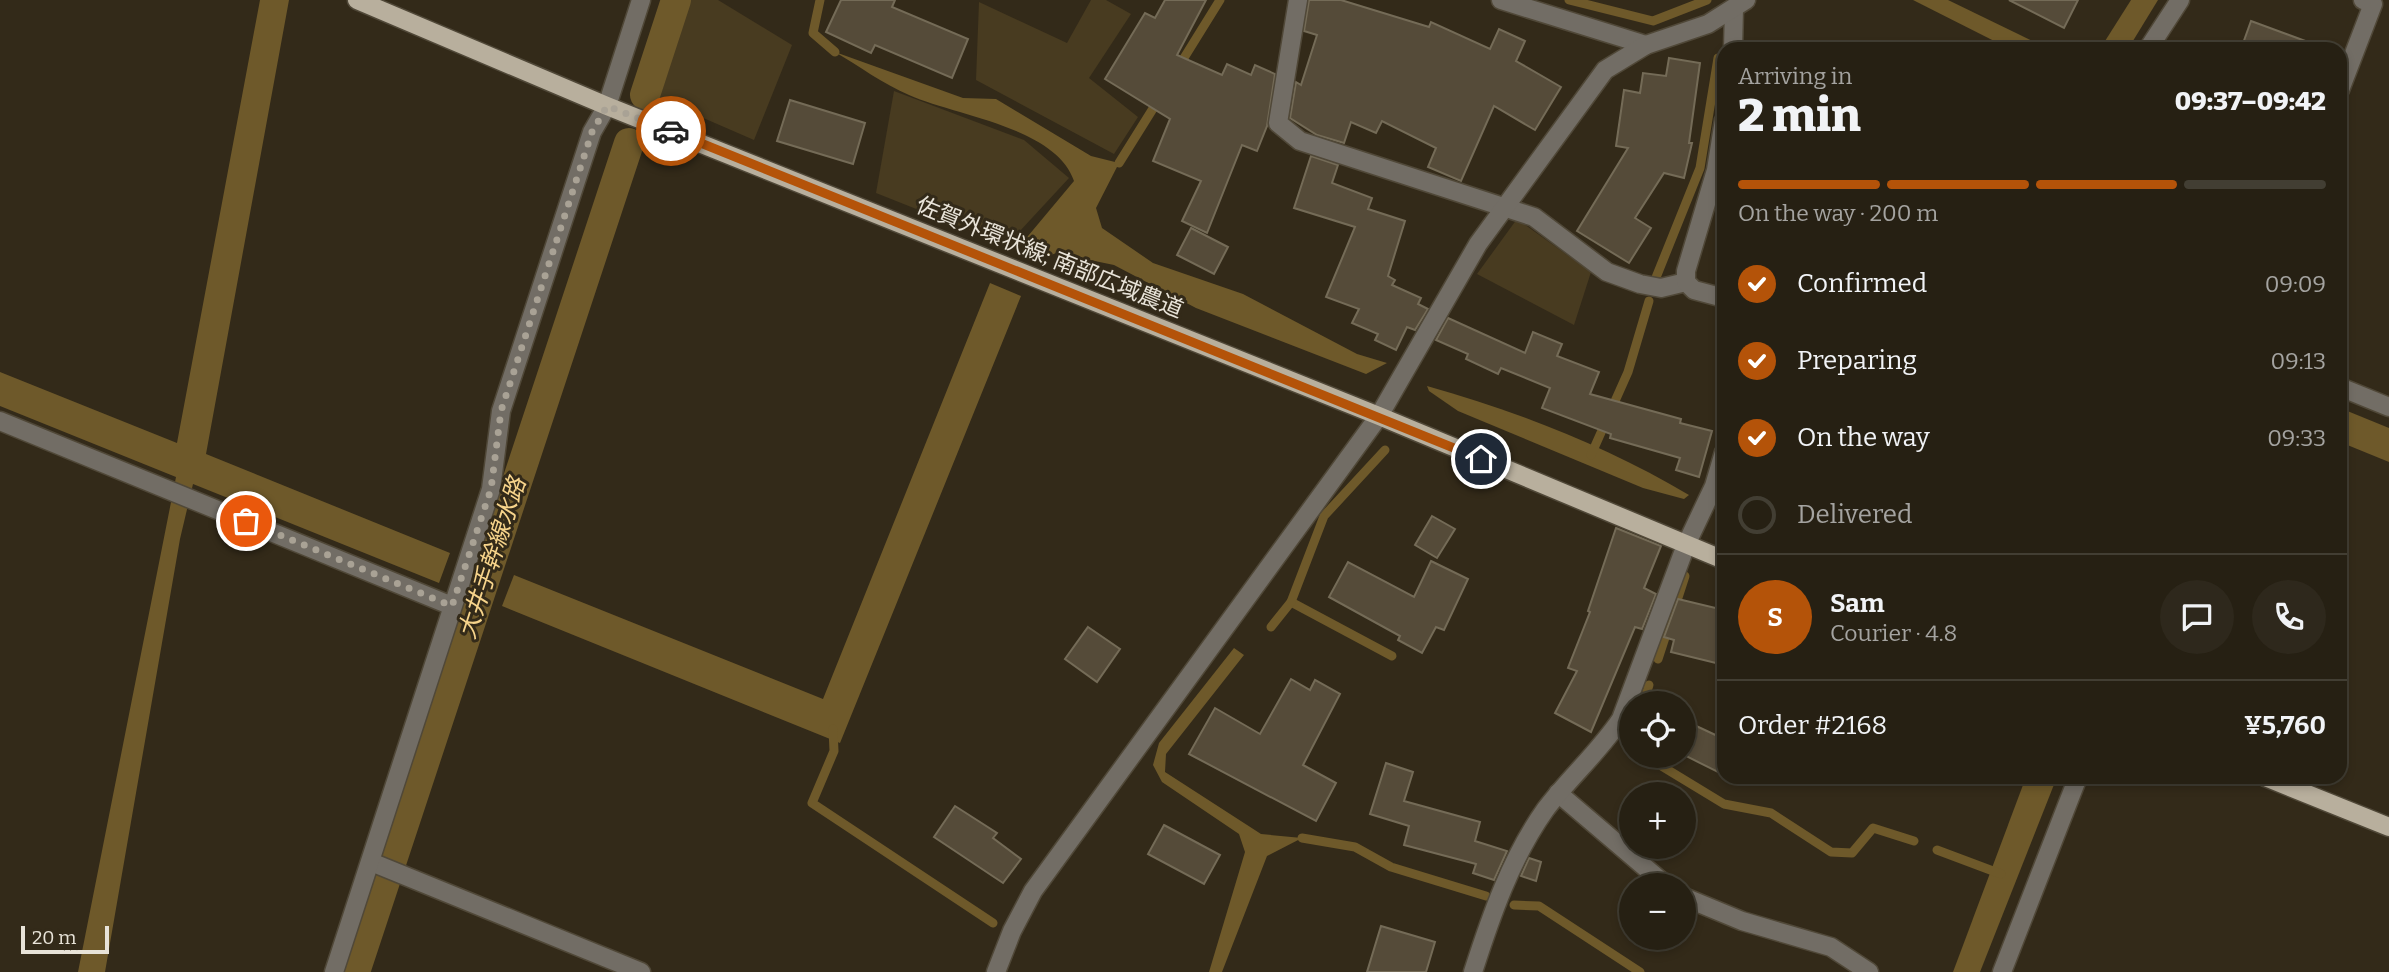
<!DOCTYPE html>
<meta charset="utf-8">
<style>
body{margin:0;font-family:Bitter,"Noto Sans JP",serif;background:#2e281c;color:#f1f3f6;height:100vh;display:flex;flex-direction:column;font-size:26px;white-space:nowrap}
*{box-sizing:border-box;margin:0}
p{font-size:23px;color:#a4a3a0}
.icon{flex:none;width:38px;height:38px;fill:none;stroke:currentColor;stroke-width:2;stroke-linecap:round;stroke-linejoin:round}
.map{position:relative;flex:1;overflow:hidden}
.side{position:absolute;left:1717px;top:42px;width:630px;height:742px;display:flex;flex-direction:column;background:#262013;border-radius:21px;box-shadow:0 4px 10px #0003,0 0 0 2px #423e33}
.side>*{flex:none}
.controls{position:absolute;left:1619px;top:691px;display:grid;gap:14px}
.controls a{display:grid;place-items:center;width:77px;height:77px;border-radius:50%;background:#262013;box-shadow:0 4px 10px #0003,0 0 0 2px #423e33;font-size:35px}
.scale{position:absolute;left:21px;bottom:18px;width:88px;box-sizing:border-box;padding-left:7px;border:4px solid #e8e3d8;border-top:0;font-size:19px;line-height:24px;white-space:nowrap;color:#e8e3d8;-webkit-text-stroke:5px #332a19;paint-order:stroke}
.pin{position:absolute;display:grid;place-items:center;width:60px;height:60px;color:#fff;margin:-30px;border:4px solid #fff;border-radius:50%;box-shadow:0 2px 7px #0007}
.courier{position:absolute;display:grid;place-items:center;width:70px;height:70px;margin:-35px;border:5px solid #b45309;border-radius:50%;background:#fff;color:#222;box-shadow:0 2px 9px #0007}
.summary em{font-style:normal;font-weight:800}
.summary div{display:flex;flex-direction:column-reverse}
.summary{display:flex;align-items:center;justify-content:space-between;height:119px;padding:0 21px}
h1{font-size:46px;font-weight:800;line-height:52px}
.bar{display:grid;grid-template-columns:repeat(4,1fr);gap:10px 7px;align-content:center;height:84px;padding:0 21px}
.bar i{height:9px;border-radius:5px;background:#423e33}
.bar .active{background:#b45309}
.bar p{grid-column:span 4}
.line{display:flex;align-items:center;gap:18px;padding:0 21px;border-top:2px solid #423e33}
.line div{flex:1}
.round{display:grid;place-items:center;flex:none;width:74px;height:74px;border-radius:37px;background:#2e281c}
ol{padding:0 21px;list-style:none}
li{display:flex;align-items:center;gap:21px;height:77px}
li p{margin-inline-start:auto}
li .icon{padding:7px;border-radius:50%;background:#b45309;color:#fff;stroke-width:4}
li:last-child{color:#a4a3a0}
li i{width:38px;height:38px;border:4px solid #423e33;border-radius:50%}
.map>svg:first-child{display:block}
.green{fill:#483b20}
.water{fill:#6e592a}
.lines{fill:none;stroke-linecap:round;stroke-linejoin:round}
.stream{stroke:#6e592a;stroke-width:9}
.canal{stroke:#6e592a;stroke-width:30}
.building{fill:#554b39;stroke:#746b57;stroke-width:2}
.minor-casing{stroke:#504838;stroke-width:21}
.major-casing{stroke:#504838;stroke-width:21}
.minor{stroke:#726d65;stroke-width:18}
.major{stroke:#b8af9d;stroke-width:18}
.done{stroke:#a9a295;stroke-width:7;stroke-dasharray:0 12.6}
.route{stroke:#b45309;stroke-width:9}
.labels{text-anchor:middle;stroke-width:6;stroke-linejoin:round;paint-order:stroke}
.street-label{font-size:23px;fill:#e8e3d8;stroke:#332a19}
.water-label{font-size:24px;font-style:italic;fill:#f7d48b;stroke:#332a19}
</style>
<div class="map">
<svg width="2389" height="972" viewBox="0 0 2389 972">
<rect width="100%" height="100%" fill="#332a19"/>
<g class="green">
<polygon points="686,0 718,0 792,45 754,140 655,97"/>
<polygon points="1091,0 1106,0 1131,14 1089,78 1138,117 1114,154 976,80 979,2 1067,43"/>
<polygon points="894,91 1024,140 1069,178 1007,245 876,193"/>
<polygon points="1517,219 1591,272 1574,325 1477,274"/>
</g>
<g class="water">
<polygon points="260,0 289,0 206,454 450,553 439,583 193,484 180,539 105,972 78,972 176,477 0,406 0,372 177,443"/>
<polygon points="1913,0 1948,0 2049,49 2010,49"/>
<polygon points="2131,0 2158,0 2128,49 2100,49"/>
<path d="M835 52 963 98 996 99 1091 156 1119 163 1096 208 1102 228 1153 263 1243 294 1357 354 1387 363 1366 374 1196 308 1114 265 1056 253 1049 256 1023 242 1074 181C1056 127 956 116 909 95 883 84 859 66 835 52Z"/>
<polygon points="990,283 1021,296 840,743 502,606 514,575 823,699"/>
<path d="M1427 386C1517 411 1608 447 1689 495L1684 499 1643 488 1458 411 1429 391Z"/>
<polygon points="2340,408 2389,428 2389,462 2340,442"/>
<polygon points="1234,648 1244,655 1166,754 1165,772 1261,834 1302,838 1267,856 1222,972 1209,972 1245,852 1239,834 1162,782 1153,765 1159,743"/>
<polygon points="2026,777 2057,777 1980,972 1953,972"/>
</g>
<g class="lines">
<g class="stream">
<polyline points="820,0 813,33 835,52"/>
<polyline points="1569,0 1653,21 1707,0"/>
<polyline points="1179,66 1220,0"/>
<polyline points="1119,163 1159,99"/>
<polyline points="1655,280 1700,168 1718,58"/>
<polyline points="1591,455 1628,372 1649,301"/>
<polyline points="1291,602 1392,656"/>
<polyline points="1271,627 1291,602 1324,516 1385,450"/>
<polyline points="1658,659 1685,576"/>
<polyline points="1643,704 1649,685"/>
<polyline points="833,729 834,751 812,803 993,923"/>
<polyline points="1645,756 1724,804 1771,813 1831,852 1852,853 1873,828 1914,841"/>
<polyline points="1302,838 1355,847 1391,867 1486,896"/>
<polyline points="1937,850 2001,874"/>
<polyline points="1514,905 1539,906 1640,972"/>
</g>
<g class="canal">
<polyline points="645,95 676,0"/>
<polyline points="355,972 629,143"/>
</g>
</g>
<g class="building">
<polygon points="841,0 895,0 892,7 968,39 952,78 875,45 871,53 826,32"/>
<polygon points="1165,0 1206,0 1177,55 1222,75 1227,64 1251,75 1255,65 1275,74 1267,126 1257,151 1242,145 1207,233 1182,221 1201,181 1153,161 1170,119 1105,79 1145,13 1155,18"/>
<polygon points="1309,0 1341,0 1429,27 1431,22 1490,49 1499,29 1525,41 1516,61 1561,87 1535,130 1494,106 1461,181 1428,167 1436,148 1382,121 1376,133 1351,122 1344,143 1317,135 1290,118 1296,82 1301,85 1317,35 1304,31"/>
<polygon points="2009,0 2078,0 2064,28"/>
<polygon points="2251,21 2319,46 2319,49 2241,49"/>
<polygon points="1669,58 1700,63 1689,143 1692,143 1684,178 1664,173 1635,218 1651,228 1629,263 1577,231 1628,148 1616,146 1624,90 1640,93 1643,73 1666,76"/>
<polygon points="790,100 865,123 853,164 777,141"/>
<polygon points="1311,156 1338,165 1332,183 1372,198 1368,209 1405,221 1388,276 1395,280 1392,285 1421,298 1418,304 1428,309 1415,330 1407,327 1396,350 1375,340 1378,334 1352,323 1359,309 1326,297 1355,227 1294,208"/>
<polygon points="1191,228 1228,247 1214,274 1177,255"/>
<polygon points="1448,318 1525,353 1533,332 1562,344 1557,356 1599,372 1590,394 1681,419 1680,423 1712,431 1699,477 1676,470 1680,458 1610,438 1611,434 1542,408 1550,388 1501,368 1498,374 1466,359 1468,354 1436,340"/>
<polygon points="1432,516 1455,529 1437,558 1415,545"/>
<polygon points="1616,528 1661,546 1644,588 1656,594 1642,629 1635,627 1591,732 1555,713 1577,671 1568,668 1590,612 1588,611"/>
<polygon points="1431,561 1468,579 1444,630 1436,627 1422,653 1398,640 1400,636 1329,597 1348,562 1414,597"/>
<polygon points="1678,599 1724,610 1724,665 1671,652 1674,640 1664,637"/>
<polygon points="1088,627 1120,649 1097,682 1065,659"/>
<polygon points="1291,679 1310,690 1315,680 1340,694 1303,765 1336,783 1316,821 1189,754 1215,708 1260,734"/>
<polygon points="1692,724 1724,739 1724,775 1684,755 1684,741"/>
<polygon points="1386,763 1413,772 1404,801 1480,822 1475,841 1507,851 1494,880 1473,873 1476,864 1404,845 1409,826 1370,814"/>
<polygon points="955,806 997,833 993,838 1021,859 1003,883 934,837"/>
<polygon points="1164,825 1220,855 1204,884 1148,854"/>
<polygon points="1529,858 1541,862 1536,881 1521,876"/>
<polygon points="1381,926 1435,942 1426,972 1367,972"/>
</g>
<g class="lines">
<defs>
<g id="minor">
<polyline points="1298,0 1278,123 1300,141 1534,217 1607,272 1640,284 1661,288 1686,282"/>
<polyline points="1501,0 1646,45"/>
<polyline points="1733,49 1734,8"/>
<polyline points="2148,49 2180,0"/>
<polyline points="2340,90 2373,4 2363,0"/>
<polyline points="1724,120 1716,170 1686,271 1686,282 1694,290 1724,298"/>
<polyline points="2340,387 2389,407"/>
<polyline points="0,421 452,606"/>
<polyline points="1558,793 1667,886"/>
<polyline points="371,862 641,972"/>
<polyline points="1684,897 1742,921 1831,947 1869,972"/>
<polyline points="334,972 491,489 501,411 592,132 607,106 641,0"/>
<polyline points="996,972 1012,931 1033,891 1379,416 1478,244 1605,70 1646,45 1708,24 1746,0"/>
<path d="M1473 972C1491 916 1511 858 1545 810 1569 778 1599 752 1621 719L1686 545 1714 486 1724 452"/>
<polyline points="2002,972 2078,777"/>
</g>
<g id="major">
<polyline points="357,0 607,106 1379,416 1724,560"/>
<polyline points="2265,777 2389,827"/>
</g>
</defs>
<use href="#minor" class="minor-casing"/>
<use href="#major" class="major-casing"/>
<use href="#minor" class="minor"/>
<use href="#major" class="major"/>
</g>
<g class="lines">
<polyline class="done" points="246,521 452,606 491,489 501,411 592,132 607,106 671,131"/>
<polyline class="route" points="671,131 1481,459"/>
</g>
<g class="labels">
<g class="street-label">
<text transform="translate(1050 257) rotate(22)" y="8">佐賀外環状線; 南部広域農道</text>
</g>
<g class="water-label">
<text transform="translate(492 558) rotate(-72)" y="8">大井手幹線水路</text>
</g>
</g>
</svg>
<div class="controls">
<a><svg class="icon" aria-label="locate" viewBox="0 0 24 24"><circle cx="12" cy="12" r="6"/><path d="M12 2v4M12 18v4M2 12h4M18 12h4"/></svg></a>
<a>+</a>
<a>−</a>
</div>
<div class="scale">20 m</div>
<div class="pin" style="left:246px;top:521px;background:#ea580c"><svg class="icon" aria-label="bag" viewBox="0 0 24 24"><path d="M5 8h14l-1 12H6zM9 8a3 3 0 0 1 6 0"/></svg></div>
<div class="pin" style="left:1481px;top:459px;background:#1f2937"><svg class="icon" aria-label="home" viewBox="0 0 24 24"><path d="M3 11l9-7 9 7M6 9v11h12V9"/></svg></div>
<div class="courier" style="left:671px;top:131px"><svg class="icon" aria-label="car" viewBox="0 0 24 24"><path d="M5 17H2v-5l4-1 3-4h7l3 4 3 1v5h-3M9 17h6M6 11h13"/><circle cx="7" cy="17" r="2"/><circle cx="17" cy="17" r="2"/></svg></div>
<section class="side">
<div class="summary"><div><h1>2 min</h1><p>Arriving in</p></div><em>09:37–09:42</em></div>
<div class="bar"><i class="active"></i><i class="active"></i><i class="active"></i><i></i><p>On the way · 200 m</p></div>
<ol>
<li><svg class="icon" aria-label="check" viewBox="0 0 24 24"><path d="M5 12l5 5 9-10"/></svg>Confirmed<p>09:09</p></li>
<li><svg class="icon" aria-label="check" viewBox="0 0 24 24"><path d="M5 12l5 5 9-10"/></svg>Preparing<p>09:13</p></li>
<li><svg class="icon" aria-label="check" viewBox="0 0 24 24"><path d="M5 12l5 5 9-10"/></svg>On the way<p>09:33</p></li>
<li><i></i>Delivered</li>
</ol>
<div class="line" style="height:126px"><b class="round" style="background:#b45309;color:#fff">S</b><div><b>Sam</b><p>Courier · 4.8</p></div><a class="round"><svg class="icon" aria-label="chat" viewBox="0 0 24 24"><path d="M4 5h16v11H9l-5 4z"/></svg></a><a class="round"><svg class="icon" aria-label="phone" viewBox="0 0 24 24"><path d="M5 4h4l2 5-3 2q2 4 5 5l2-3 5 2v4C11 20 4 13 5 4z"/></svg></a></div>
<div class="line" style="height:91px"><div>Order #2168</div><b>¥5,760</b></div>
</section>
</div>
